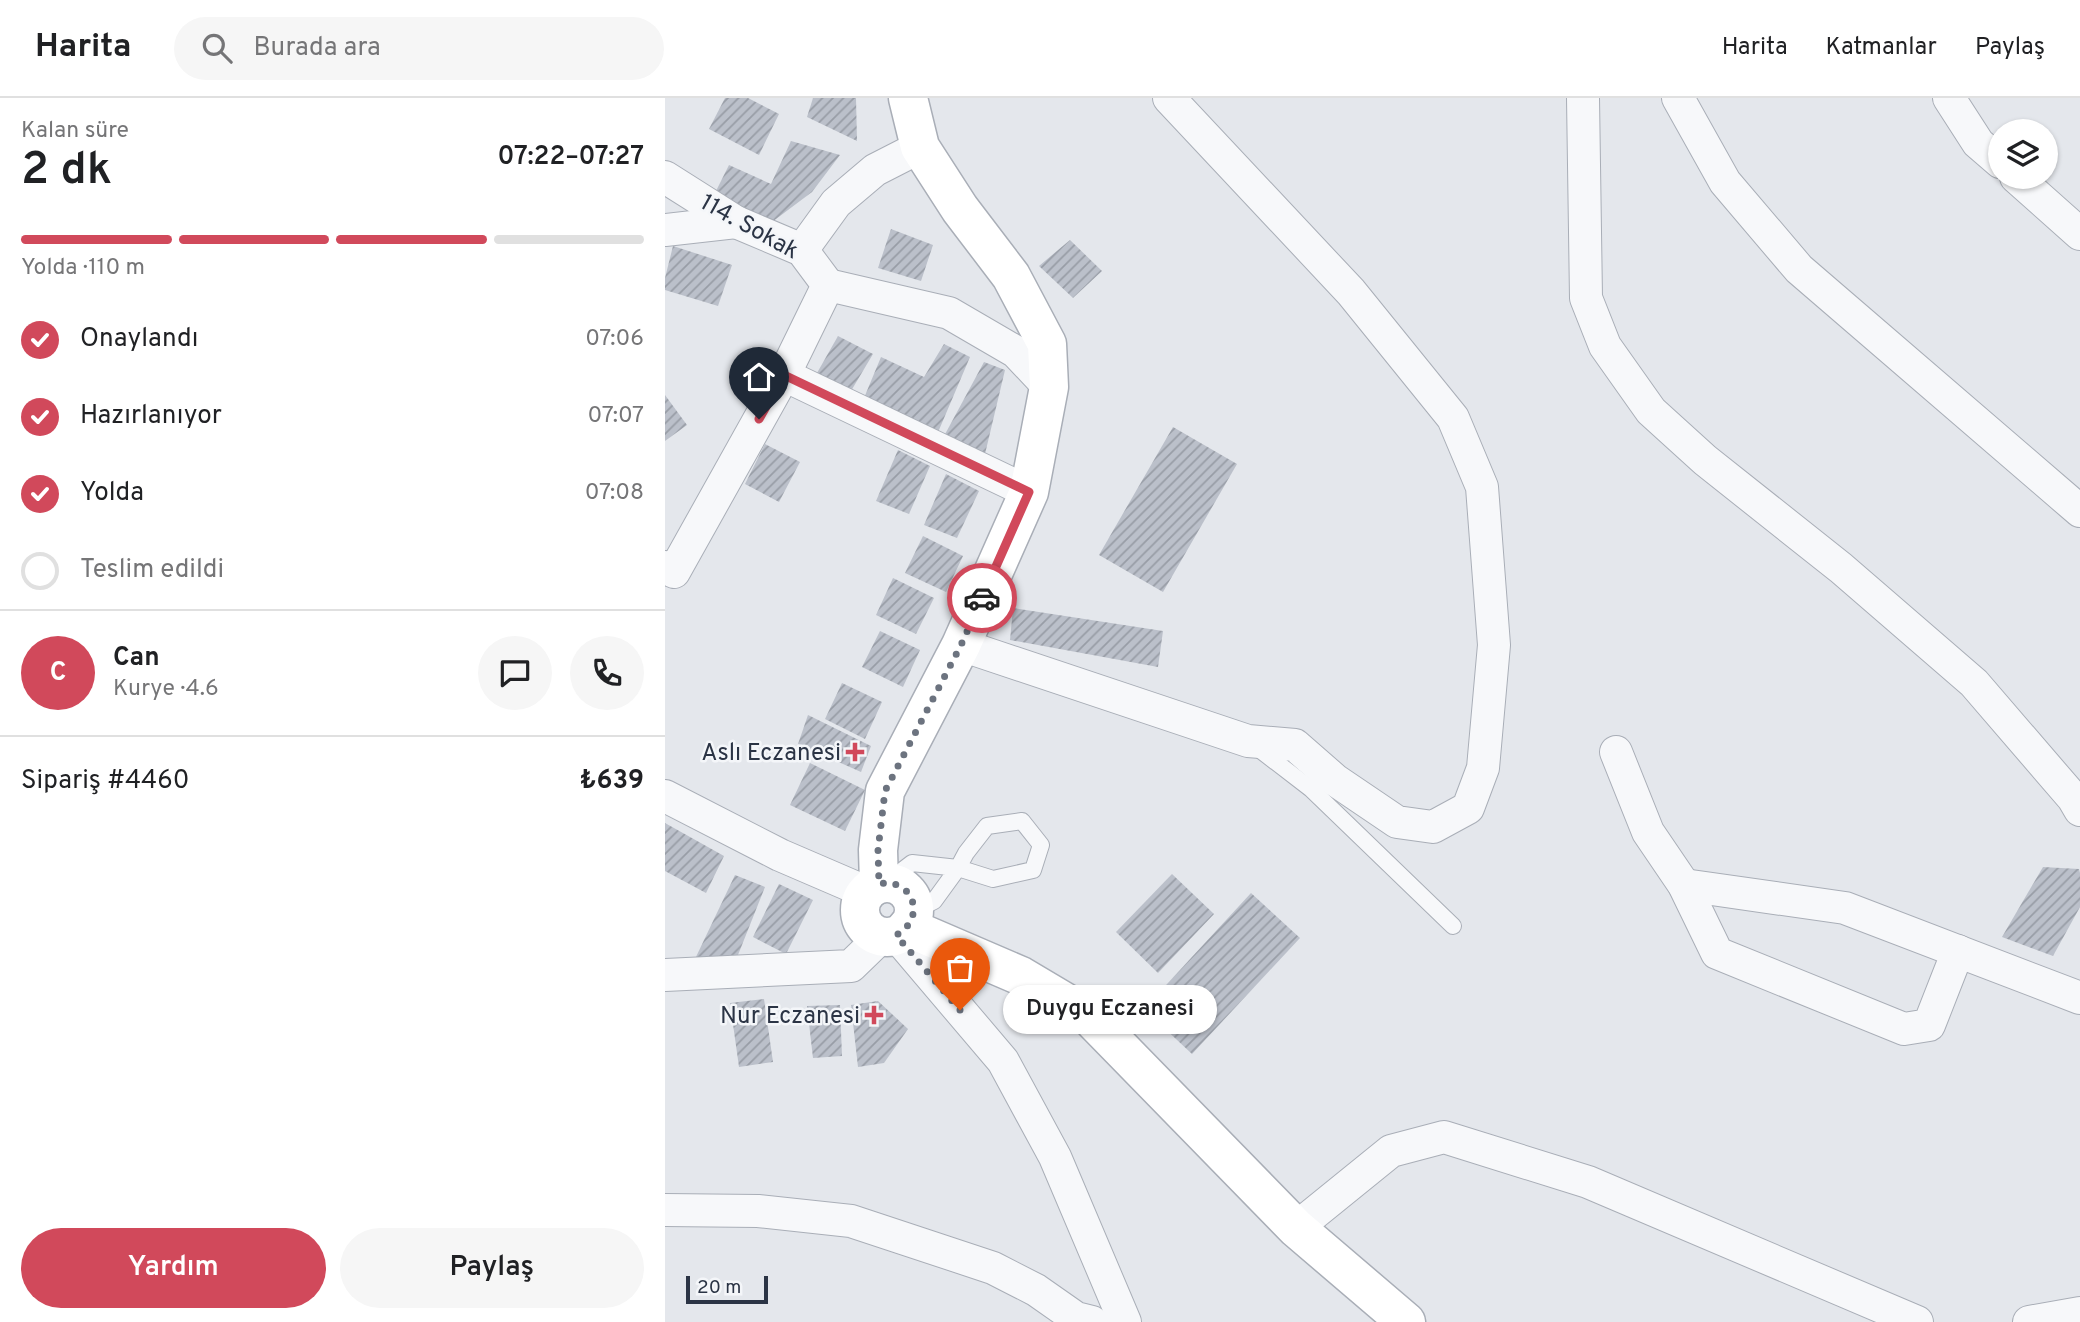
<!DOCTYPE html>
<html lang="tr">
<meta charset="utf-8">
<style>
body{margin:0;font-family:Overpass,sans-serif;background:#f6f6f6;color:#202124;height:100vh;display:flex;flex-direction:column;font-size:26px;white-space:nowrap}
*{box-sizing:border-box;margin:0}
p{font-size:23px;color:#757577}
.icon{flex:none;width:38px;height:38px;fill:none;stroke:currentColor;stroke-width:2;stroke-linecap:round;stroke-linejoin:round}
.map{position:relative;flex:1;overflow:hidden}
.side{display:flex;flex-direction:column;background:#fff;width:665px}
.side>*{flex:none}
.fabs{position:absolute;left:1323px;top:21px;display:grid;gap:14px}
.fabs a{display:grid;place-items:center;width:70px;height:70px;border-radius:50%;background:#fff;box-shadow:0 2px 5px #0004;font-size:35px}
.scale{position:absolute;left:21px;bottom:18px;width:82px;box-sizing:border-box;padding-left:7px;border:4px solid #2b3445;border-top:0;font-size:19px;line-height:24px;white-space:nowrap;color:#2b3445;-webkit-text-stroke:5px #f4f6f9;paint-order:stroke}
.pin{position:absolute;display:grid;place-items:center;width:60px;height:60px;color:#fff;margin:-72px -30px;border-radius:50% 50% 50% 0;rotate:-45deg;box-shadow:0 0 7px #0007}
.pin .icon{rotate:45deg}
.courier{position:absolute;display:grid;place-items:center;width:70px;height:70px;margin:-35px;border:5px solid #d1495b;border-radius:50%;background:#fff;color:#222;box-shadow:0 2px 9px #0007}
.bubble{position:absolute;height:49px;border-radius:24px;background:#fff;box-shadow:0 2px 5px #0004;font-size:23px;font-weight:600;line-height:49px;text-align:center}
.head em{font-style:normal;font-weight:600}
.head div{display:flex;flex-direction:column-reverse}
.head{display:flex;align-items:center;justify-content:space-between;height:119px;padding:0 21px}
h1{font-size:46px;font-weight:600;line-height:52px}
.bar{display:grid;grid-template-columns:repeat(4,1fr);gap:10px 7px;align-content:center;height:84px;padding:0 21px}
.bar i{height:9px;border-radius:5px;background:#e0e0e0}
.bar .on{background:#d1495b}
.bar p{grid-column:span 4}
.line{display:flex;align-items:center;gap:18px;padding:0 21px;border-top:2px solid #e0e0e0}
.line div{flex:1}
.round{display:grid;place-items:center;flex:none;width:74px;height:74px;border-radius:37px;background:#f6f6f6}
ol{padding:0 21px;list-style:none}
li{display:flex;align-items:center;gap:21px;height:77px}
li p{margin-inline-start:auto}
li .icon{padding:7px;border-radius:50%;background:#d1495b;color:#fff;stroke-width:4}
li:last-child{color:#757577}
li i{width:38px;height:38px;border:4px solid #e0e0e0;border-radius:50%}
.cta{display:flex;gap:14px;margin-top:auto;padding:14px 21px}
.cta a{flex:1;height:80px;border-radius:42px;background:#d1495b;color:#fff;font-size:28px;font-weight:600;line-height:80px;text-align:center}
.cta a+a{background:#f6f6f6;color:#202124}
header{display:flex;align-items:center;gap:42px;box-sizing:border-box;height:98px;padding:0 35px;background:#fff;border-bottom:2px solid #e0e0e0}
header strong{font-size:33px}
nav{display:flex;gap:38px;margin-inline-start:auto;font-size:24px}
.search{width:490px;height:63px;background:#f6f6f6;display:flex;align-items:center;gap:18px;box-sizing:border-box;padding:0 24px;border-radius:38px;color:#757577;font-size:26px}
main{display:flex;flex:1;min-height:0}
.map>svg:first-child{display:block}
.building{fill:url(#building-hatch)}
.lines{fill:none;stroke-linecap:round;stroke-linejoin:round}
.lane-casing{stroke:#a9aeb7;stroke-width:18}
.street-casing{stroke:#a9aeb7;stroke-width:34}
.secondary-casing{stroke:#a9aeb7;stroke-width:41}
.lane{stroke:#f7f8fa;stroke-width:16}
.street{stroke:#f7f8fa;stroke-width:32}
.secondary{stroke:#fff;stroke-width:38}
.done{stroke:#6c737f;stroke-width:7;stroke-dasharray:0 12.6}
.route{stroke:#d1495b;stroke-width:9}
.poi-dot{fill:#d1495b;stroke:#f4f6f9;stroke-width:2.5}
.labels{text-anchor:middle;stroke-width:5;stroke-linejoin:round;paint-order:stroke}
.street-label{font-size:24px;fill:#2b3445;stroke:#f4f6f9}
.poi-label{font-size:24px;fill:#2b3445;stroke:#f4f6f9;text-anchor:end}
</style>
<header>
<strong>Harita</strong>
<div class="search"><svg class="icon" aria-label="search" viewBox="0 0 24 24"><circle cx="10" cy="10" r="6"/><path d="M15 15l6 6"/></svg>Burada ara</div>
<nav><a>Harita</a><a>Katmanlar</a><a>Paylaş</a></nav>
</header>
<main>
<section class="side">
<div class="head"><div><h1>2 dk</h1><p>Kalan süre</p></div><em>07:22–07:27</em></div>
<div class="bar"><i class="on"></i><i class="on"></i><i class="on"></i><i></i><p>Yolda · 110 m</p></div>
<ol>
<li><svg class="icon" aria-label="check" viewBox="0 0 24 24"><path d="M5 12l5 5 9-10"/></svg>Onaylandı<p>07:06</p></li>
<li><svg class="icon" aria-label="check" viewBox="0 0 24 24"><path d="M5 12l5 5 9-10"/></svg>Hazırlanıyor<p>07:07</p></li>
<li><svg class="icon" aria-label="check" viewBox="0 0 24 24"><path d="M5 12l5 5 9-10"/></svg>Yolda<p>07:08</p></li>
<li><i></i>Teslim edildi</li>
</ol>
<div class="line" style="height:126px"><b class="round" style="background:#d1495b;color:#fff">C</b><div><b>Can</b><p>Kurye · 4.6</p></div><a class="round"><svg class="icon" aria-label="chat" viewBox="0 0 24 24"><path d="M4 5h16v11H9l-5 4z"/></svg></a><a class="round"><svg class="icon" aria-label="phone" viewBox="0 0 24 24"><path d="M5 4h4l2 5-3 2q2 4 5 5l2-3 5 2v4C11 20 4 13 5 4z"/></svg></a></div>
<div class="line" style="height:91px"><div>Sipariş #4460</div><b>₺639</b></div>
<div class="cta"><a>Yardım</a><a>Paylaş</a></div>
</section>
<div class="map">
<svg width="1415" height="1224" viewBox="0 0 1415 1224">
<defs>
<pattern id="building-hatch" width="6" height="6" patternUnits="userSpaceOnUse" patternTransform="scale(1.75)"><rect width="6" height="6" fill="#bbc0ca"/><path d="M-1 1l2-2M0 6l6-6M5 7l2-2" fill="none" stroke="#989da6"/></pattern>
</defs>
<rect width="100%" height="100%" fill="#e4e7ec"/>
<g class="building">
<polygon points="60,0 83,0 114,16 94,57 44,31"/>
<polygon points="148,0 191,0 192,43 142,19"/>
<polygon points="126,43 175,57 147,94 107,124 50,95 64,67 106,86"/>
<polygon points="226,131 268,147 256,183 213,170"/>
<polygon points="405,142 437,173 408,200 374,168"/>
<polygon points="8,148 67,167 53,208 0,192 0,180"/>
<polygon points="173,238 208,256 186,293 152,275"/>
<polygon points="279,246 305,259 271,339 199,300 216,259 259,279"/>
<polygon points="319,264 340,272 320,356 278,340"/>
<polygon points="0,297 22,327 0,343"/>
<polygon points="508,329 572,366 498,494 434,457"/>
<polygon points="100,346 135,364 114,404 80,386"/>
<polygon points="233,352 265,368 244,416 211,403"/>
<polygon points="281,376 314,393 292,440 259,427"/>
<polygon points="258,438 298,458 281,494 240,475"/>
<polygon points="228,480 269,500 251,536 211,517"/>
<polygon points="348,510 498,533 493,569 345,542"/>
<polygon points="215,533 255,552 238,589 197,569"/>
<polygon points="177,585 217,604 200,641 160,621"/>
<polygon points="143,617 206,648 196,674 133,646"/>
<polygon points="145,665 200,692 180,733 125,707"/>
<polygon points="0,725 59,758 41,795 0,773"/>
<polygon points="1378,769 1414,771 1415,775 1415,809 1388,858 1337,839"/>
<polygon points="507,776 549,816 493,875 451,834"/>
<polygon points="70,777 100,789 71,862 30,861"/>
<polygon points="114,786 148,802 121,856 88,839"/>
<polygon points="586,795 635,840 527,956 479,911"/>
<polygon points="99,901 108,964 74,969 65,905"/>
<polygon points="213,903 243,931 219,965 193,969 186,907"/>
<polygon points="175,907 177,958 148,960 142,908"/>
</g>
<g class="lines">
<defs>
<g id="lane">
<polyline points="590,648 646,691 788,828"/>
<polyline points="221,785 247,765 293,770 301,755 322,728 357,723 376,747 368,772 328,781 293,770 269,803 249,813"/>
</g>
<g id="street">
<polyline points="918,0 921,200 940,248 986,313 1040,362 1176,470 1309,585 1408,700 1415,712"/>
<polyline points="1013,0 1060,84 1134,171 1415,413"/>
<polyline points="1284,0 1313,45 1335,64"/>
<polyline points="0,79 71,124 137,152 163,187 119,277 9,474 0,469"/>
<polyline points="1351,79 1415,136"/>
<polyline points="0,132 71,124"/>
<polyline points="137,152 171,105 210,72 255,49"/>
<polyline points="163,187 284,215 351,254 384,289"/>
<polyline points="119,277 364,394"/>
<polyline points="296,547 583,643 630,647 670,682 732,724 768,729 803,710 818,670 829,547 817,389 788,320 686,194 504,0"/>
<polyline points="951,654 983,734 1019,787 1052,855 1239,931 1264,927 1293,853"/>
<polyline points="0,698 115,757 201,794"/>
<polyline points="1019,787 1180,810 1415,900"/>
<polyline points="231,837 338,963 390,1059 460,1224"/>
<polyline points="0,877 186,868 217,838"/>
<polyline points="0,1112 93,1113 186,1123 328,1170 371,1192 411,1220 427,1224"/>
<polyline points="631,1130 726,1053 779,1039 923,1084 1252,1224"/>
<polyline points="1364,1224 1415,1215"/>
</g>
<g id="secondary">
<circle cx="222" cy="812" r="27"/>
<polyline points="214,786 213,752 220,693 296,547 364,394 384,289 382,246 346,178 295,111 255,49 243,0"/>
<polyline points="242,829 356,878 425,919 631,1130 741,1224"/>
</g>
</defs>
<use href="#lane" class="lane-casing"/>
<use href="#street" class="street-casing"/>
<use href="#secondary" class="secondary-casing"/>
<use href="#lane" class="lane"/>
<use href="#street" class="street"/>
<use href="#secondary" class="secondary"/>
</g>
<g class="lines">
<path class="done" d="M295 912 231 837C262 821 249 779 214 786L213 752 220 693 296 547 317 500"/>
<polyline class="route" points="94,321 119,277 364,394 317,500"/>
</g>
<g class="poi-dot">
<path d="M186.5 643.5h7v7h7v7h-7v7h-7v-7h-7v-7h7z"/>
<path d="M205.5 906.5h7v7h7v7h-7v7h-7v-7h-7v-7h7z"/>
</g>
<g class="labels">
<g class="street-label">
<text transform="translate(85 128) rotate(29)" y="8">114. Sokak</text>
</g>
<g class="poi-label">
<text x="176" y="662">Aslı Eczanesi</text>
<text x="195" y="925">Nur Eczanesi</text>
</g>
</g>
</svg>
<div class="fabs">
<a><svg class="icon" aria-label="layers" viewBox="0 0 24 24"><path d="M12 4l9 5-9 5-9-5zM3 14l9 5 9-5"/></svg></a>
</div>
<div class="scale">20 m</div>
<div class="pin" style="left:295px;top:912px;background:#ea580c"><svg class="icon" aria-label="bag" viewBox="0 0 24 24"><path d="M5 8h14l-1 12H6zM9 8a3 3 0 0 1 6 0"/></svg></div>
<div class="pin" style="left:94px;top:321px;background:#1f2937"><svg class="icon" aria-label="home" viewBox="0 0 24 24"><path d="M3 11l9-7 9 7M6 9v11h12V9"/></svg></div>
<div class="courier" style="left:317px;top:500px"><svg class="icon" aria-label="car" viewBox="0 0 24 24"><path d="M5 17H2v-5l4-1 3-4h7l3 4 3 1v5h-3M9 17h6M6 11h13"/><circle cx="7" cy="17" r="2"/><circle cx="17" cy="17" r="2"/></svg></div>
<div class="bubble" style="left:338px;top:887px;width:214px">Duygu Eczanesi</div>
</div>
</main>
